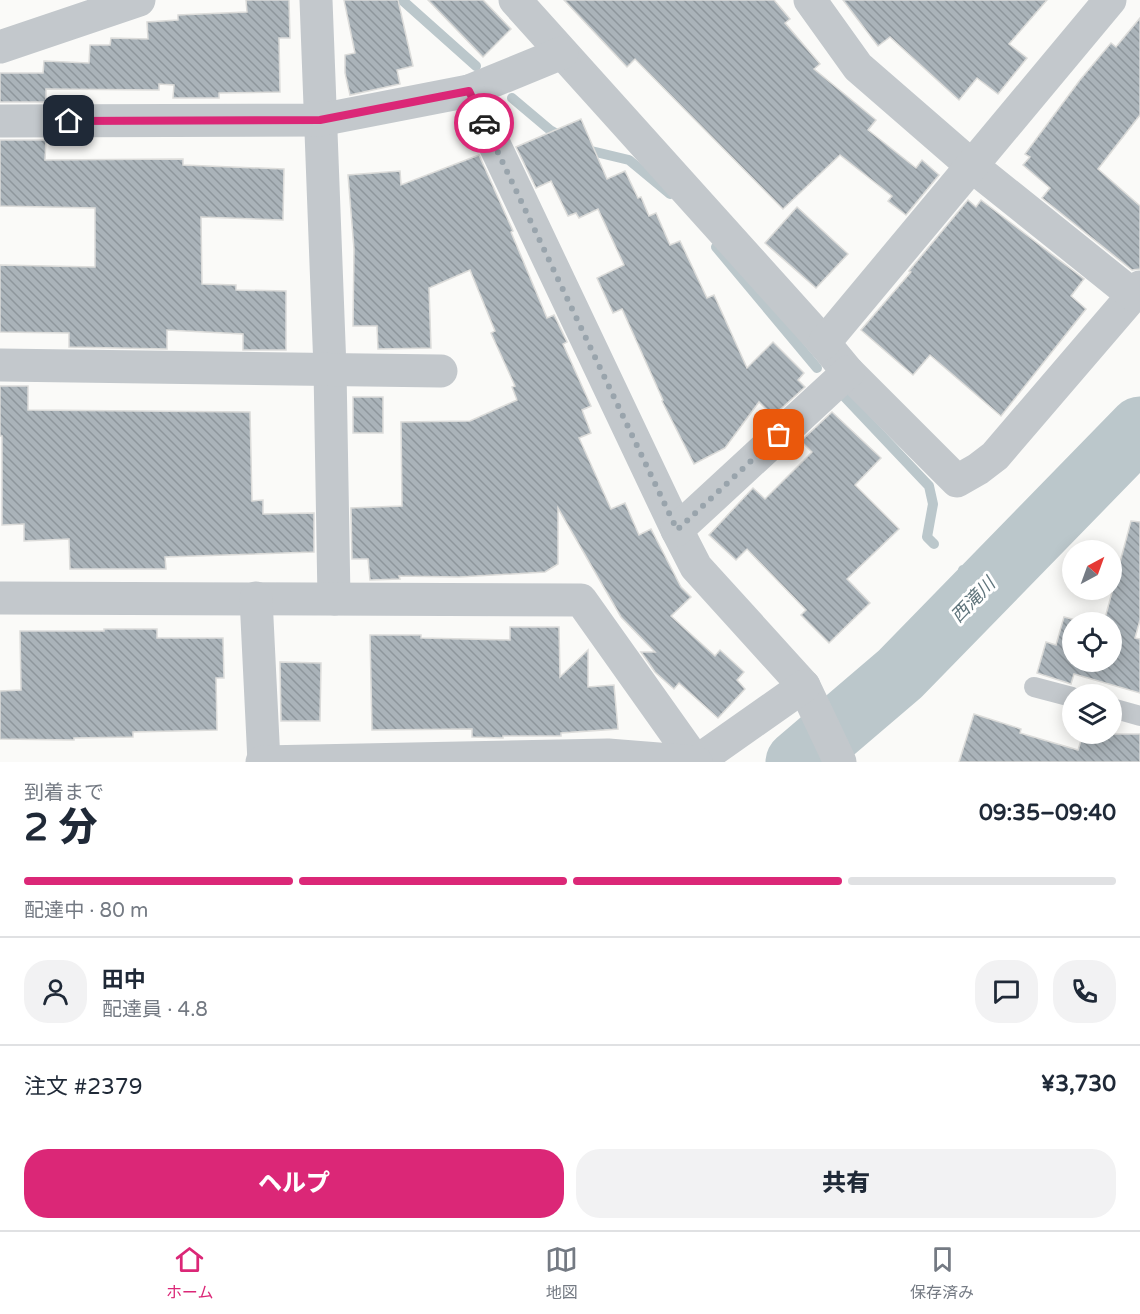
<!DOCTYPE html>
<html lang="ja">
<meta charset="utf-8">
<style>
body{margin:0;font-family:"Varela Round","Noto Sans JP",sans-serif;background:#f2f2f3;color:#1f2937;height:100vh;display:flex;flex-direction:column;font-size:22px;white-space:nowrap}
*{box-sizing:border-box;margin:0}
p{font-size:20px;color:#747a83}
.icon{flex:none;width:33px;height:33px;fill:none;stroke:currentColor;stroke-width:2;stroke-linecap:round;stroke-linejoin:round}
.map{position:relative;height:762px;overflow:hidden}
.side{display:flex;flex-direction:column;background:#fff;flex:1}
.side>*{flex:none}
.needle{width:39px;rotate:41deg}
.fabs{position:absolute;left:1062px;top:540px;display:grid;gap:12px}
.fabs a{display:grid;place-items:center;width:60px;height:60px;border-radius:50%;background:#fff;box-shadow:0 3px 15px #0003;font-size:30px}
.pin{position:absolute;display:grid;place-items:center;width:51px;height:51px;color:#fff;margin:-26px;border-radius:12px;box-shadow:0 3px 9px #0006}
.courier{position:absolute;display:grid;place-items:center;width:60px;height:60px;margin:-30px;border:4px solid #db2777;border-radius:50%;background:#fff;color:#222;box-shadow:0 2px 8px #0007}
.overview em{font-style:normal;font-weight:800}
.overview div{display:flex;flex-direction:column-reverse}
.overview{display:flex;align-items:center;justify-content:space-between;height:102px;padding:0 24px}
h1{font-size:39px;font-weight:800;line-height:45px}
.bar{display:grid;grid-template-columns:repeat(4,1fr);gap:9px 6px;align-content:center;height:72px;padding:0 24px}
.bar i{height:8px;border-radius:4px;background:#e0e1e3}
.bar .current{background:#db2777}
.bar p{grid-column:span 4}
.line{display:flex;align-items:center;gap:15px;padding:0 24px;border-top:2px solid #e0e1e3}
.line div{flex:1}
.round{display:grid;place-items:center;flex:none;width:63px;height:63px;border-radius:24px;background:#f2f2f3}
.primary-button{display:flex;gap:12px;margin-top:auto;padding:12px 24px}
.primary-button a{flex:1;height:69px;border-radius:24px;background:#db2777;color:#fff;font-size:24px;font-weight:800;line-height:69px;text-align:center}
.primary-button a+a{background:#f2f2f3;color:#1f2937}
.tab-bar{display:flex;justify-content:space-around;align-items:center;height:84px;border-top:2px solid #e0e1e3;background:#fff;font-size:16px;color:#747a83}
.tab-bar a{display:grid;justify-items:center;gap:3px}
.tab-bar .current{color:#db2777}
.map>svg:first-child{display:block}
.lines{fill:none;stroke-linecap:round;stroke-linejoin:round}
.stream{stroke:#bbc7cb;stroke-width:10}
.river{stroke:#bbc7cb;stroke-width:63}
.building{fill:url(#building-back-hatch);stroke:#dcdcda;stroke-width:1.5}
.lane{stroke:#c3c8cc;stroke-width:20}
.street{stroke:#c3c8cc;stroke-width:33}
.done{stroke:#99a4ac;stroke-width:6;stroke-dasharray:0 10.8}
.route{stroke:#db2777;stroke-width:8}
.labels{text-anchor:middle;stroke-width:6;stroke-linejoin:round;paint-order:stroke}
.water-label{font-size:18px;font-style:italic;fill:#60757c;stroke:#fff}
</style>
<div class="map">
<svg width="1140" height="762" viewBox="0 0 1140 762">
<defs>
<pattern id="building-back-hatch" width="6" height="6" patternUnits="userSpaceOnUse" patternTransform="scale(1.5)"><rect width="6" height="6" fill="#aab3b9"/><path d="M-1 5l2 2M0 0l6 6M5-1l2 2" fill="none" stroke="#8e969c"/></pattern>
</defs>
<rect width="100%" height="100%" fill="#fafaf8"/>
<g class="lines">
<g class="stream">
<polyline points="402,0 476,66"/>
<polyline points="512,98 550,130 564,138"/>
<polyline points="583,149 629,160 670,194"/>
<polyline points="716,247 817,368"/>
<polyline points="841,393 929,486 933,504 927,537 934,544"/>
<polyline points="1135,433 1140,439"/>
<polyline points="963,570 984,588"/>
</g>
<polyline class="river" points="797,762 900,674 1140,428"/>
</g>
<g class="building">
<polygon points="246,0 289,0 290,38 279,38 280,92 219,93 219,98 173,98 174,85 159,84 159,90 46,89 46,102 0,102 0,73 43,73 44,61 89,63 90,45 110,45 111,38 148,39 147,22 178,20 178,15 247,12"/>
<polygon points="344,0 398,0 413,66 397,70 400,84 350,95 345,73 345,55 355,53"/>
<polygon points="428,0 483,0 511,29 483,57"/>
<polygon points="564,0 774,0 790,19 785,23 820,64 814,69 876,120 868,130 916,168 922,160 939,175 906,215 888,201 892,196 840,155 783,209 635,59 627,67"/>
<polygon points="843,0 1047,0 1009,44 1027,58 998,94 977,78 959,100 890,37 878,46"/>
<polygon points="1140,18 1140,115 1098,169 1140,206 1140,269 1132,270 1042,198 1050,188 1023,165 1030,157 1025,154 1080,80 1111,43 1116,47"/>
<polygon points="581,119 607,179 625,171 638,198 641,197 649,216 656,213 670,245 680,241 707,298 714,295 747,368 773,342 804,373 798,380 805,387 773,416 759,402 725,448 694,464 662,401 663,400 622,309 613,313 597,278 624,265 598,209 579,218 576,213 568,216 551,181 536,188 516,147"/>
<polygon points="0,140 46,140 45,160 183,159 183,165 284,169 283,220 201,217 202,284 236,285 236,290 286,291 286,350 243,350 243,334 167,330 167,349 69,347 69,333 0,332 0,265 95,267 95,208 0,206"/>
<polygon points="479,155 513,231 511,232 547,318 554,315 567,342 563,344 591,406 582,410 591,433 579,438 611,509 625,503 639,535 651,529 681,587 691,597 671,616 715,656 720,650 744,672 737,680 745,689 718,718 679,683 674,689 655,672 641,652 655,652 621,617 558,508 558,564 545,572 459,577 399,576 400,579 370,580 368,559 352,559 351,508 402,506 401,422 470,421 517,400 512,387 515,386 491,333 495,331 470,270 429,288 431,348 378,349 377,326 353,326 354,249 348,175 400,171 401,185"/>
<polygon points="968,200 976,207 981,200 1084,279 1071,296 1086,309 1001,416 930,355 913,375 861,330 911,272 909,271"/>
<polygon points="797,207 848,254 816,288 765,243"/>
<polygon points="0,386 28,386 28,410 250,412 252,501 263,500 263,514 314,513 314,552 165,557 166,569 70,569 69,539 24,541 24,524 2,525 2,436 0,436"/>
<rect x="353" y="397" width="30" height="36"/>
<polygon points="832,412 881,458 855,485 899,529 847,579 870,603 829,643 801,615 806,610 747,549 736,560 709,535 753,488 765,499 812,452 801,441"/>
<polygon points="1131,521 1140,522 1140,620 1135,638 1140,639 1140,693 1074,674 1071,684 1037,673 1046,642 1056,645 1064,617 1083,622 1072,622 1072,662 1112,662 1112,622 1104,622"/>
<polygon points="510,627 559,627 560,677 588,650 588,687 614,685 618,729 561,733 561,736 503,736 503,738 472,737 472,729 372,730 370,635 421,635 421,638 510,640"/>
<polygon points="104,629 157,629 157,638 223,638 224,678 216,678 217,730 133,732 133,737 74,738 74,740 0,739 0,691 21,690 20,631 104,631"/>
<polygon points="280,662 321,663 320,721 281,721"/>
<polygon points="974,714 1021,729 1020,733 1078,750 1083,734 1140,734 1140,762 959,762"/>
</g>
<g class="lines">
<g class="lane">
<polyline points="1034,687 1072,697"/>
<polyline points="1112,708 1140,716"/>
</g>
<g class="street">
<polyline points="316,0 330,369 334,599"/>
<polyline points="515,0 824,343 848,372 957,481 978,469 995,456 1140,287"/>
<polyline points="810,0 858,67 972,166 1133,295"/>
<polyline points="0,47 139,0"/>
<polyline points="562,53 469,91 677,530 696,567 804,686 840,762"/>
<polyline points="0,121 320,120 469,91"/>
<polyline points="824,343 1110,0"/>
<polyline points="0,365 441,371"/>
<polyline points="677,530 848,372"/>
<polyline points="0,598 581,600 696,762 804,686"/>
<polyline points="256,598 264,762"/>
<polyline points="262,762 608,755 696,762"/>
</g>
</g>
<g class="lines">
<polyline class="done" points="484,123 677,530 779,435"/>
<polyline class="route" points="69,121 320,120 469,91 484,123"/>
</g>
<g class="labels">
<g class="water-label">
<text transform="translate(973 600) rotate(-46)" y="6">西滝川</text>
</g>
</g>
</svg>
<div class="fabs">
<a><svg class="needle" viewBox="-14 -14 28 28"><path d="M0-13l5 13h-10z" fill="#e53935"/><path d="M0 13l5-13h-10z" fill="#747a83"/></svg></a>
<a><svg class="icon" aria-label="locate" viewBox="0 0 24 24"><circle cx="12" cy="12" r="6"/><path d="M12 2v4M12 18v4M2 12h4M18 12h4"/></svg></a>
<a><svg class="icon" aria-label="layers" viewBox="0 0 24 24"><path d="M12 4l9 5-9 5-9-5zM3 14l9 5 9-5"/></svg></a>
</div>
<div class="pin" style="left:779px;top:435px;background:#ea580c"><svg class="icon" aria-label="bag" viewBox="0 0 24 24"><path d="M5 8h14l-1 12H6zM9 8a3 3 0 0 1 6 0"/></svg></div>
<div class="pin" style="left:69px;top:121px;background:#1f2937"><svg class="icon" aria-label="home" viewBox="0 0 24 24"><path d="M3 11l9-7 9 7M6 9v11h12V9"/></svg></div>
<div class="courier" style="left:484px;top:123px"><svg class="icon" aria-label="car" viewBox="0 0 24 24"><path d="M5 17H2v-5l4-1 3-4h7l3 4 3 1v5h-3M9 17h6M6 11h13"/><circle cx="7" cy="17" r="2"/><circle cx="17" cy="17" r="2"/></svg></div>
</div>
<section class="side">
<div class="overview"><div><h1>2 分</h1><p>到着まで</p></div><em>09:35–09:40</em></div>
<div class="bar"><i class="current"></i><i class="current"></i><i class="current"></i><i></i><p>配達中 · 80 m</p></div>
<div class="line" style="height:108px"><a class="round"><svg class="icon" aria-label="person" viewBox="0 0 24 24"><circle cx="12" cy="8" r="4"/><path d="M4 21q1-7 8-7t8 7"/></svg></a><div><b>田中</b><p>配達員 · 4.8</p></div><a class="round"><svg class="icon" aria-label="chat" viewBox="0 0 24 24"><path d="M4 5h16v11H9l-5 4z"/></svg></a><a class="round"><svg class="icon" aria-label="phone" viewBox="0 0 24 24"><path d="M5 4h4l2 5-3 2q2 4 5 5l2-3 5 2v4C11 20 4 13 5 4z"/></svg></a></div>
<div class="line" style="height:78px"><div>注文 #2379</div><b>¥3,730</b></div>
<div class="primary-button"><a>ヘルプ</a><a>共有</a></div>
</section>
<nav class="tab-bar">
<a class="current"><svg class="icon" aria-label="home" viewBox="0 0 24 24"><path d="M3 11l9-7 9 7M6 9v11h12V9"/></svg>ホーム</a>
<a><svg class="icon" aria-label="map" viewBox="0 0 24 24"><path d="M3 6l6-2 6 2 6-2v14l-6 2-6-2-6 2zM9 4v14M15 6v14"/></svg>地図</a>
<a><svg class="icon" aria-label="saved" viewBox="0 0 24 24"><path d="M7 4h10v16l-5-4-5 4z"/></svg>保存済み</a>
</nav>
